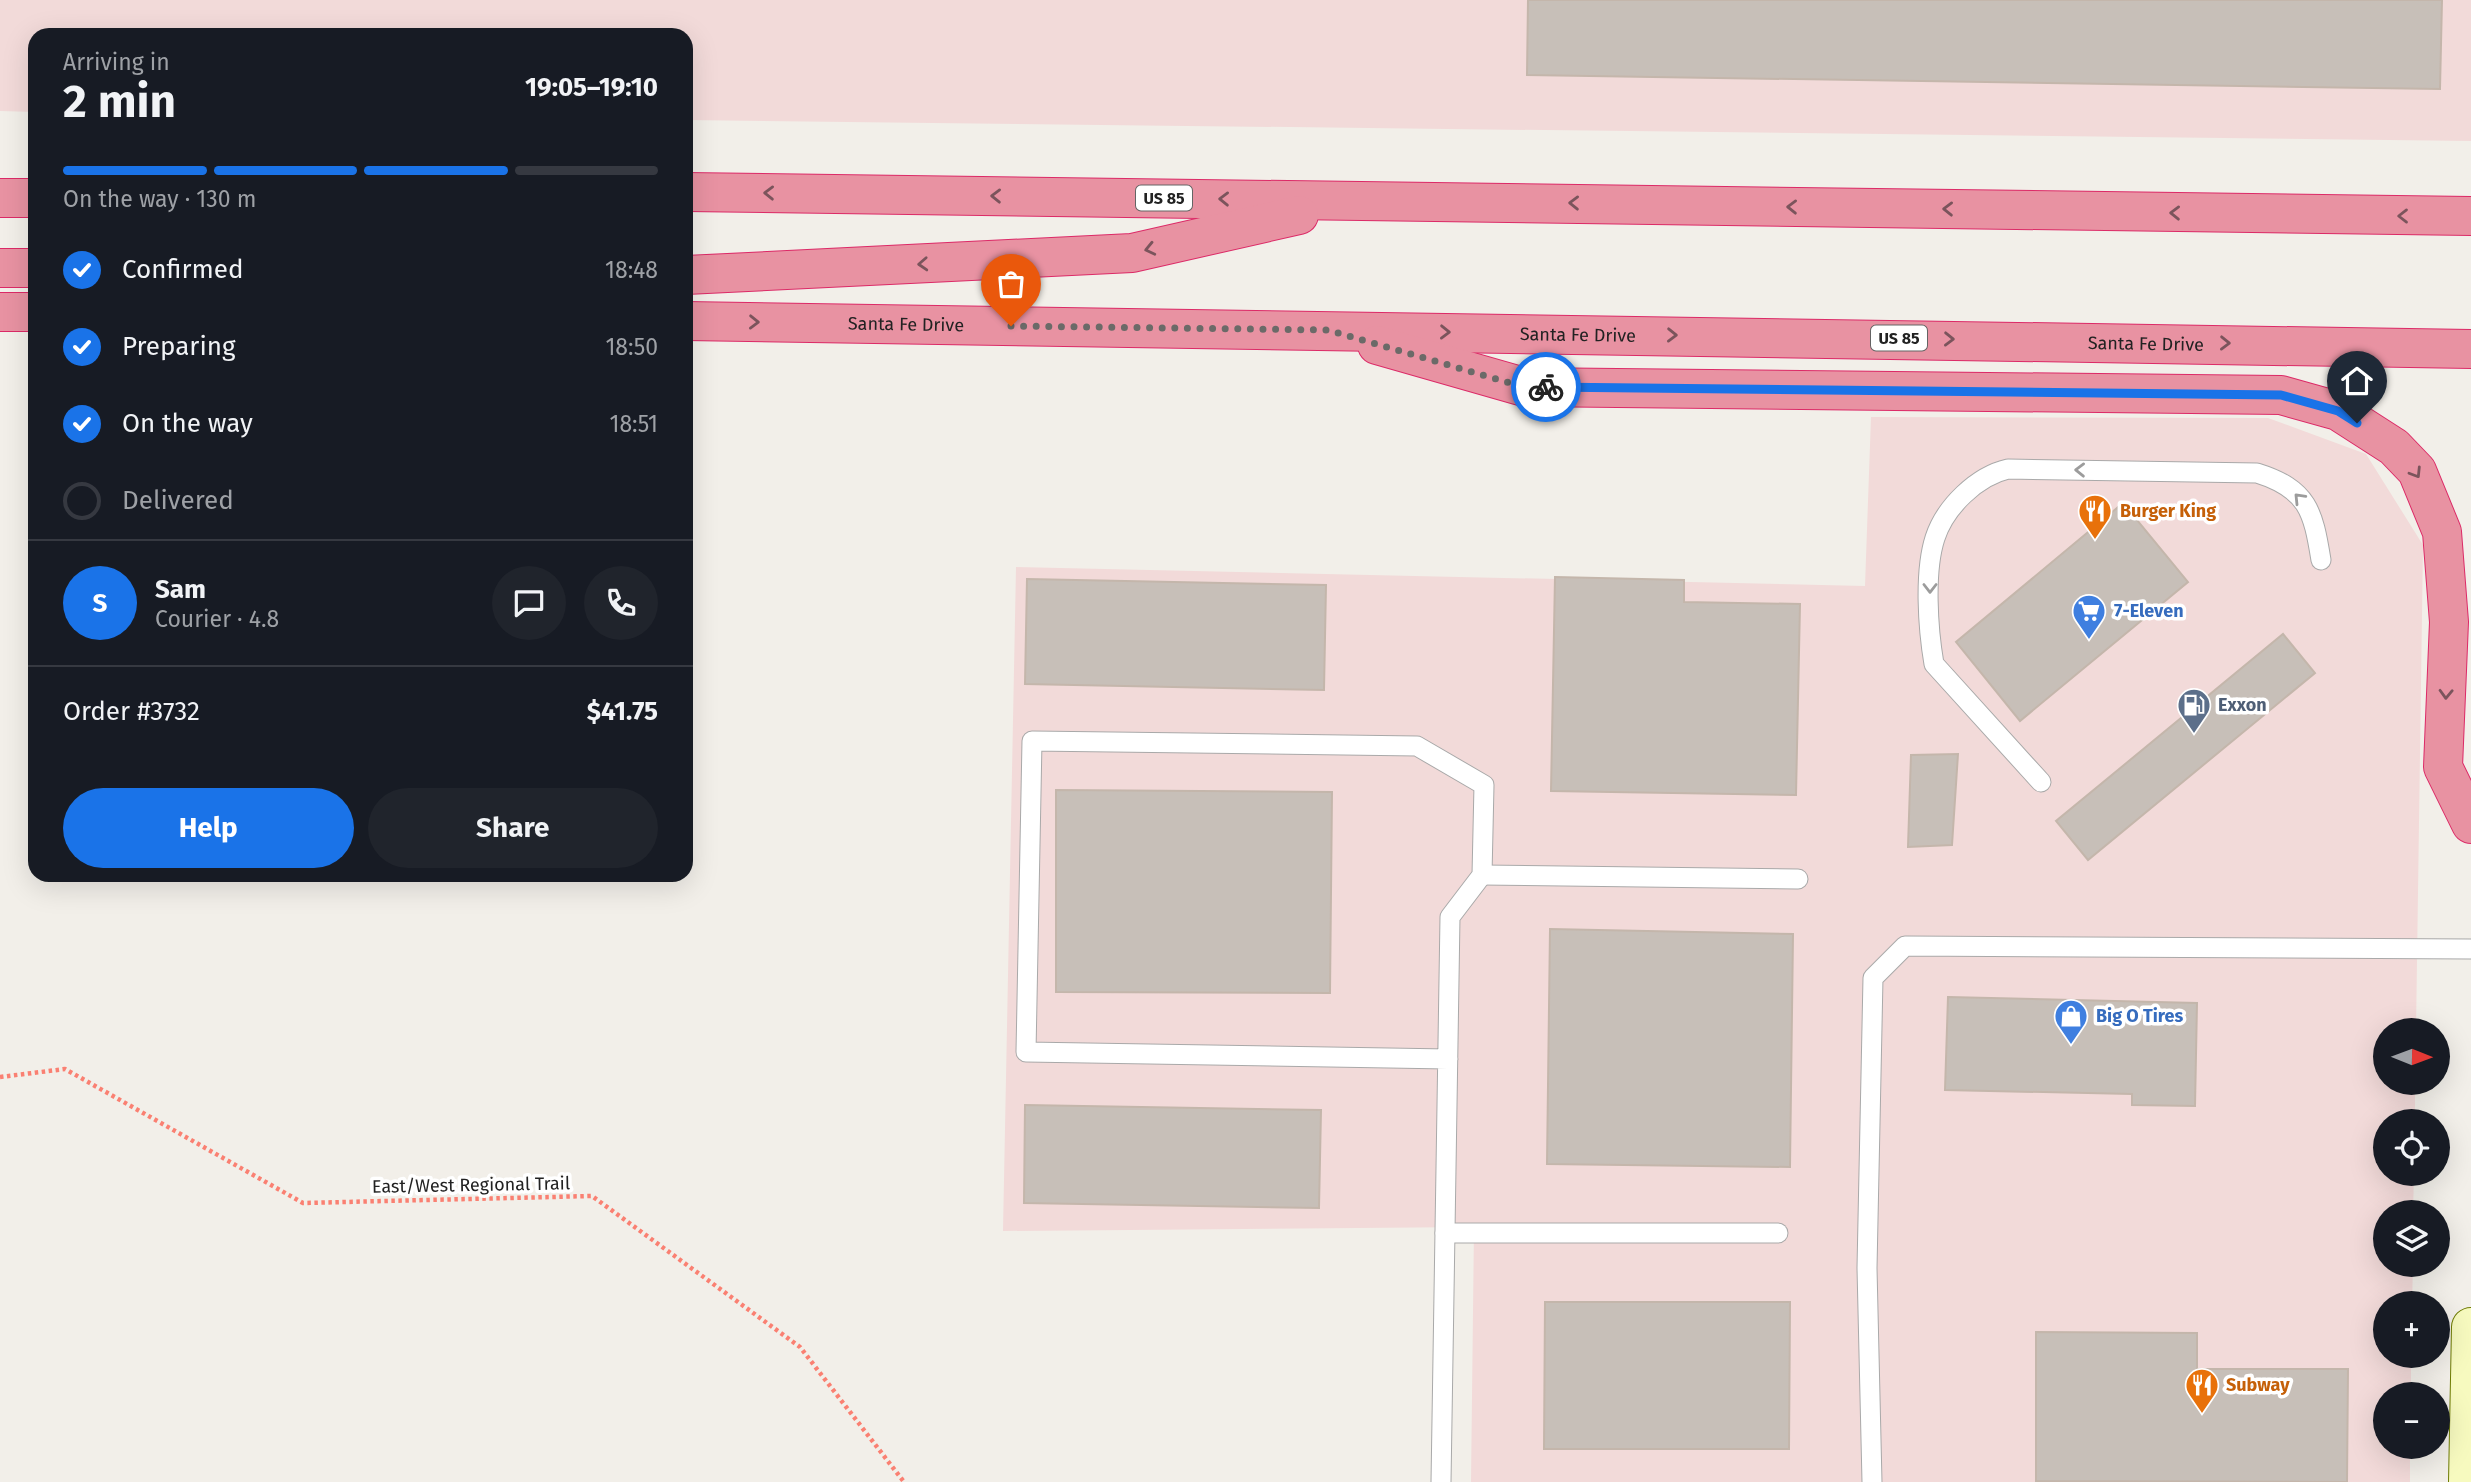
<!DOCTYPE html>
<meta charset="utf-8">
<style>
body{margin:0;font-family:"Fira Sans",sans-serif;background:#20242c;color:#f1f3f6;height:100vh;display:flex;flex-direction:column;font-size:26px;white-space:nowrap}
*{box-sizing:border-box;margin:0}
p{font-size:23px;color:#9ea1a6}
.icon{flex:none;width:38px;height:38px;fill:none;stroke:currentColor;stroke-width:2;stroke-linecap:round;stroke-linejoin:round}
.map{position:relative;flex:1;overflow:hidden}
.details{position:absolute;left:28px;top:28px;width:665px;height:854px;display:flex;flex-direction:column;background:#171b24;border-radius:21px;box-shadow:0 7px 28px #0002}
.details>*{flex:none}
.needle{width:46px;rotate:91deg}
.controls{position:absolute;left:2373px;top:1018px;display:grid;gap:14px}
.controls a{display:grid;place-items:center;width:77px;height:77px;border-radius:50%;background:#171b24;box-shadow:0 7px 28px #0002;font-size:35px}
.pin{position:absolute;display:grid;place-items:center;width:60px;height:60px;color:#fff;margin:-72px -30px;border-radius:50% 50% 50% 0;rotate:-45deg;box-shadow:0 0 7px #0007}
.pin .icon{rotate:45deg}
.courier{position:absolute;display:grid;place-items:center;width:70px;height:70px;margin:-35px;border:5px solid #1a73e8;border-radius:50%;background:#fff;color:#222;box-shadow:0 2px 9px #0007}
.head em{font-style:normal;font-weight:700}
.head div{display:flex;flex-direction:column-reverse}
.head{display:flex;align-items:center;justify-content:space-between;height:119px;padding:0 35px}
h1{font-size:46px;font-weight:700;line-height:52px}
.bar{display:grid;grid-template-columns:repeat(4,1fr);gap:10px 7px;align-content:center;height:84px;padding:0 35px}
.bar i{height:9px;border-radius:5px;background:#363941}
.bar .active{background:#1a73e8}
.bar p{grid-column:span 4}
.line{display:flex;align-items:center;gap:18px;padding:0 35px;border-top:2px solid #363941}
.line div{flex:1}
.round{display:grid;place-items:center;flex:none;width:74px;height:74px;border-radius:37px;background:#20242c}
ol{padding:0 35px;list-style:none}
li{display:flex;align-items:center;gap:21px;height:77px}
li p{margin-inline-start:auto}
li .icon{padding:7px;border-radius:50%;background:#1a73e8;color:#fff;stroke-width:4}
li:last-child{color:#9ea1a6}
li i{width:38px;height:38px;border:4px solid #363941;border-radius:50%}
.button{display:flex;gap:14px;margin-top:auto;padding:14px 35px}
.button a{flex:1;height:80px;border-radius:42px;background:#1a73e8;color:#fff;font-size:28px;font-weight:700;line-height:80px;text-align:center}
.button a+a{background:#20242c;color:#f1f3f6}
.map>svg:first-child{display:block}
.commercial{fill:#f2dad9}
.building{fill:#c7bfb8;stroke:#c4b6ab;stroke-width:2}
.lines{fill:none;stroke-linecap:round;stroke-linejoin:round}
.lane-casing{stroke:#a9a9a9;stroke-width:21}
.secondary-casing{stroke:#707d05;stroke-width:40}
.highway-casing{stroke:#dc2a67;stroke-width:40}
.path{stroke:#fa8072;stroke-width:4.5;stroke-dasharray:3.5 3.5;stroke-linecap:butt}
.lane{stroke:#fff;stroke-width:19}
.secondary{stroke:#f7fabf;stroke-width:38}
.highway{stroke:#e892a2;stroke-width:38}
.oneway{stroke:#7b545c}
.oneway2{stroke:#9c9c9c}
.done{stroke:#6b6a68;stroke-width:7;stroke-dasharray:0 12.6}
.route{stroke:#1a73e8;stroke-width:9}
.labels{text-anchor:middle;stroke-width:7;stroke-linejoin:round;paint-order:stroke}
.shield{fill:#fff;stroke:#646464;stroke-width:2}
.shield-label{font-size:16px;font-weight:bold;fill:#222}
.street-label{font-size:18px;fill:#222;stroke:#fff}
.food-label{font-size:18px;font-weight:bold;fill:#c56008;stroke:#fff;text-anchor:start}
.shop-label{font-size:18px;font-weight:bold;fill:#366cbe;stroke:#fff;text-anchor:start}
.service-label{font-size:18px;font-weight:bold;fill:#4e5e75;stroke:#fff;text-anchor:start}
</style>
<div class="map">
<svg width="2471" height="1482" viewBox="0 0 2471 1482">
<rect width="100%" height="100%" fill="#f2efe9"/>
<g class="commercial">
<polygon points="0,0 2471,0 2471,141 686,120 686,35 35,35 35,112 0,111"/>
<polygon points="1871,417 2268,418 2366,454 2423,545 2416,1031 2385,1031 2385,1083 2415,1083 2415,1122 2385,1122 2385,1174 2414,1174 2413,1213 2385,1213 2385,1265 2413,1265 2412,1304 2385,1304 2385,1356 2411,1356 2411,1395 2385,1395 2385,1447 2410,1447 2410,1482 1471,1482 1474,1227 1003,1231 1016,567 1865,586"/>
</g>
<g class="building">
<polygon points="1528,0 2442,0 2440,89 1527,75"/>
<polygon points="2123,503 2188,582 2020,721 1956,642"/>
<polygon points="1555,577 1684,580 1684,602 1800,604 1796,795 1551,791"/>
<polygon points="1027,579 1326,585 1324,690 1025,684"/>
<polygon points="2283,634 2315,673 2088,860 2056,821"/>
<polygon points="1958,754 1952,845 1908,847 1911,755"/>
<polygon points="1056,790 1332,792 1330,993 1056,992"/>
<polygon points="1550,929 1793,934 1790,1167 1547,1164"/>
<polygon points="1948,997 2197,1003 2195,1106 2132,1105 2132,1094 1945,1090"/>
<polygon points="1025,1105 1321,1110 1319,1208 1024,1203"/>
<polygon points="1545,1302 1790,1302 1789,1449 1544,1449"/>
<polygon points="2036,1332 2197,1333 2197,1369 2348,1369 2347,1482 2036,1481"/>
</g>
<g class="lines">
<defs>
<g id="lane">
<path d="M2041 782 1934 664C1928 629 1924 572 1935 538 1945 507 1977 476 2008 469L2257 473C2308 489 2313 511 2321 560"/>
<polyline points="1482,875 1798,879"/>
<polyline points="1445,1233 1778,1233"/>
<polyline points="1441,1482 1450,917 1482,875 1484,785 1417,746 1032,741 1026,1052 1448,1059"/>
<polyline points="1872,1482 1867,1268 1873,978 1905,946 2471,949"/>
</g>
<polyline id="secondary" points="2468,1482 2471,1327"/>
<g id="highway">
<polyline points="686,192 2471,216"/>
<polyline points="0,198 35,198"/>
<polyline points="0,268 35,268"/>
<polyline points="686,275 1132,253 1299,215"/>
<polyline points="0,312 35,312"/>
<path id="s1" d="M686 321 2471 349"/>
<polyline points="1377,345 1524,387 2281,395 2338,411 2394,447 2417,471 2442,532 2449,622 2443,767 2471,824"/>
</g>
</defs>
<use href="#lane" class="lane-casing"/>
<use href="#secondary" class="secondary-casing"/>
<use href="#highway" class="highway-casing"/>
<polyline class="path" points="0,1077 65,1069 303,1203 592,1196 800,1347 904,1482"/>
<use href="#lane" class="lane"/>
<use href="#secondary" class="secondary"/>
<use href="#highway" class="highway"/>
</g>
<defs><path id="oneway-chevron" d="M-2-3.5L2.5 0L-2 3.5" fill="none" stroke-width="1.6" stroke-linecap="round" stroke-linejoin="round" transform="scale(1.75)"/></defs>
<g class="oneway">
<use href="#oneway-chevron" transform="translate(769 193) rotate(-179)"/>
<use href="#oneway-chevron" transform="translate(996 196) rotate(-179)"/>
<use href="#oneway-chevron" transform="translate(1224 199) rotate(-179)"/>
<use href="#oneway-chevron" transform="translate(1574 203) rotate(-179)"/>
<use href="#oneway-chevron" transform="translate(1792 207) rotate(-179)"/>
<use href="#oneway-chevron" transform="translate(1948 209) rotate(-179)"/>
<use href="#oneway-chevron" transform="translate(2175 213) rotate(-179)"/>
<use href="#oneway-chevron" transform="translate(2403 216) rotate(180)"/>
<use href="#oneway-chevron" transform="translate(1150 249) rotate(167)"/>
<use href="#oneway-chevron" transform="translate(923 264) rotate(177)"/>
<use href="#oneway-chevron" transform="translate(754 322) rotate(1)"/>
<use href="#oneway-chevron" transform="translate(1445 332) rotate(1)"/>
<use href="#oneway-chevron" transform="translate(1672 335) rotate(1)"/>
<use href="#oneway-chevron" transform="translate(1949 339) rotate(1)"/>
<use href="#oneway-chevron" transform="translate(2225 343) rotate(1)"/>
<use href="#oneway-chevron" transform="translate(2416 473) rotate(58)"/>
<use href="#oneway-chevron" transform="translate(2446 694) rotate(92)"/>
</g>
<g class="oneway2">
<use href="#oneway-chevron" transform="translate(2080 470) rotate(-179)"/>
<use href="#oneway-chevron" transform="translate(2299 498) rotate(-134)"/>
<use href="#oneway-chevron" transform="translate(1930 588) rotate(90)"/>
</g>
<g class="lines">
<polyline class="done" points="1011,326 1328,330 1524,387 1546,387"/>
<polyline class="route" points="1546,387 2281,395 2338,411 2357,423"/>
</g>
<defs>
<symbol id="restaurant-pin" viewBox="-11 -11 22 30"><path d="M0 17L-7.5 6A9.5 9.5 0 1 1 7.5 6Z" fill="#e8710a" stroke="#fff"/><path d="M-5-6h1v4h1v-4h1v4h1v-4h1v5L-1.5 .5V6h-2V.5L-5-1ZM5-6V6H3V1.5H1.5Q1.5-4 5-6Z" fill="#fff"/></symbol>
<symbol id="supermarket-pin" viewBox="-11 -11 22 30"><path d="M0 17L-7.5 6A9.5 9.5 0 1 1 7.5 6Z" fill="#3f7fe0" stroke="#fff"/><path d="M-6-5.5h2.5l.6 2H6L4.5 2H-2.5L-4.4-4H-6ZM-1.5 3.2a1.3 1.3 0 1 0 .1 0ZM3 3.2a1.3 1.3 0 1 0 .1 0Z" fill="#fff"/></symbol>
<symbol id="fuel-pin" viewBox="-11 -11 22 30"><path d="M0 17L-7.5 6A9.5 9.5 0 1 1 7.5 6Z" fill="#5c6f8a" stroke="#fff"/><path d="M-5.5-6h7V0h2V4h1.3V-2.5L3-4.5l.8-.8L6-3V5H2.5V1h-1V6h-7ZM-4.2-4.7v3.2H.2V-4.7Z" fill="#fff"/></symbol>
<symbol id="shop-pin" viewBox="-11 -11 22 30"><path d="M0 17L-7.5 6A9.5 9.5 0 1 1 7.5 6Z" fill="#3f7fe0" stroke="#fff"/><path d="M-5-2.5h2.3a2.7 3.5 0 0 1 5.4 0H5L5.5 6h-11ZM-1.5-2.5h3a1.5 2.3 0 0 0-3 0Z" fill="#fff"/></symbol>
</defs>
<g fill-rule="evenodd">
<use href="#restaurant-pin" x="2076" y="492" width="38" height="52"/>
<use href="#supermarket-pin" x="2070" y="592" width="38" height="52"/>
<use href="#fuel-pin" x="2175" y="686" width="38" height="52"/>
<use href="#shop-pin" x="2052" y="997" width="38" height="52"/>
<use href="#restaurant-pin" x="2183" y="1366" width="38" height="52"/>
</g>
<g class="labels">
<g class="shield">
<rect x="1136" y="185.5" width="56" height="25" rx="5"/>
<rect x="1871" y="325.5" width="56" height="25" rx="5"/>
</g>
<g class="shield-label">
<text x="1164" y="204">US 85</text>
<text x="1899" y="344">US 85</text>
</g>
<g class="street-label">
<text dy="6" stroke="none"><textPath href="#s1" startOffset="220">Santa Fe Drive</textPath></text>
<text dy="6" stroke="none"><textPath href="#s1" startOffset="892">Santa Fe Drive</textPath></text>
<text dy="6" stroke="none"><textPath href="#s1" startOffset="1460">Santa Fe Drive</textPath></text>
<text transform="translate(471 1185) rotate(-1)" y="6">East/West Regional Trail</text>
</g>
<g class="food-label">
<text x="2120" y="517">Burger King</text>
<text x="2226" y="1391">Subway</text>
</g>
<g class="shop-label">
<text x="2114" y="617">7-Eleven</text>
<text x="2096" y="1022">Big O Tires</text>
</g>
<g class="service-label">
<text x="2218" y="711">Exxon</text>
</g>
</g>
</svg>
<div class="controls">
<a><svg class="needle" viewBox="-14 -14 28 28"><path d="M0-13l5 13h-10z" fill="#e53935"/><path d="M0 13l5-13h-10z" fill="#9ea1a6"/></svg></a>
<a><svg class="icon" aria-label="locate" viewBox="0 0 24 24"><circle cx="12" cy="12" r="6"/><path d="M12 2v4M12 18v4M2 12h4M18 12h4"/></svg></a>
<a><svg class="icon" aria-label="layers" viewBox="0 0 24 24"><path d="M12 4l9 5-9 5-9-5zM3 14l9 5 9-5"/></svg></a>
<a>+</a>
<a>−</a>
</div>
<div class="pin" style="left:1011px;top:326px;background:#ea580c"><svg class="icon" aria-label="bag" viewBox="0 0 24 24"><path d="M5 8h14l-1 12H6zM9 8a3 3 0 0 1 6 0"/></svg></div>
<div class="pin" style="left:2357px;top:423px;background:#1f2937"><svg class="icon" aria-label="home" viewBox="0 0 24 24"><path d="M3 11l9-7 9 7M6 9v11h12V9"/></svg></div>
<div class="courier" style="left:1546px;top:387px"><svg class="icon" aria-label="bike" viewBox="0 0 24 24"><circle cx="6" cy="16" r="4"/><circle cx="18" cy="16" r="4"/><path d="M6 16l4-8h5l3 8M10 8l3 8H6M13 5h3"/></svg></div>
<section class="details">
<div class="head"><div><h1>2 min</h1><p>Arriving in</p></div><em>19:05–19:10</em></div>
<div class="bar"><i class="active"></i><i class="active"></i><i class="active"></i><i></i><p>On the way · 130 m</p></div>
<ol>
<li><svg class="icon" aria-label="check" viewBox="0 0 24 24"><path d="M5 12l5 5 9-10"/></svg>Confirmed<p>18:48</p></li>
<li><svg class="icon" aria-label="check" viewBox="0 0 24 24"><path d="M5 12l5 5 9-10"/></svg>Preparing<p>18:50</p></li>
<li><svg class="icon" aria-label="check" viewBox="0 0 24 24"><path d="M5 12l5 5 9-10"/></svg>On the way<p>18:51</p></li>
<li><i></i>Delivered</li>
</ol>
<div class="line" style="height:126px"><b class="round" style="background:#1a73e8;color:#fff">S</b><div><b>Sam</b><p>Courier · 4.8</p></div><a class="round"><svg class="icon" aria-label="chat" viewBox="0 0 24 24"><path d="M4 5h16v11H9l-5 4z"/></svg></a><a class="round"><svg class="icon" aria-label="phone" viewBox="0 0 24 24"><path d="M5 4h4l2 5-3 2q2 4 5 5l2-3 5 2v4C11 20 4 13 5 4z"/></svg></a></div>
<div class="line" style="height:91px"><div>Order #3732</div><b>$41.75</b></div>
<div class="button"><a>Help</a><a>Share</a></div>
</section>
</div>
